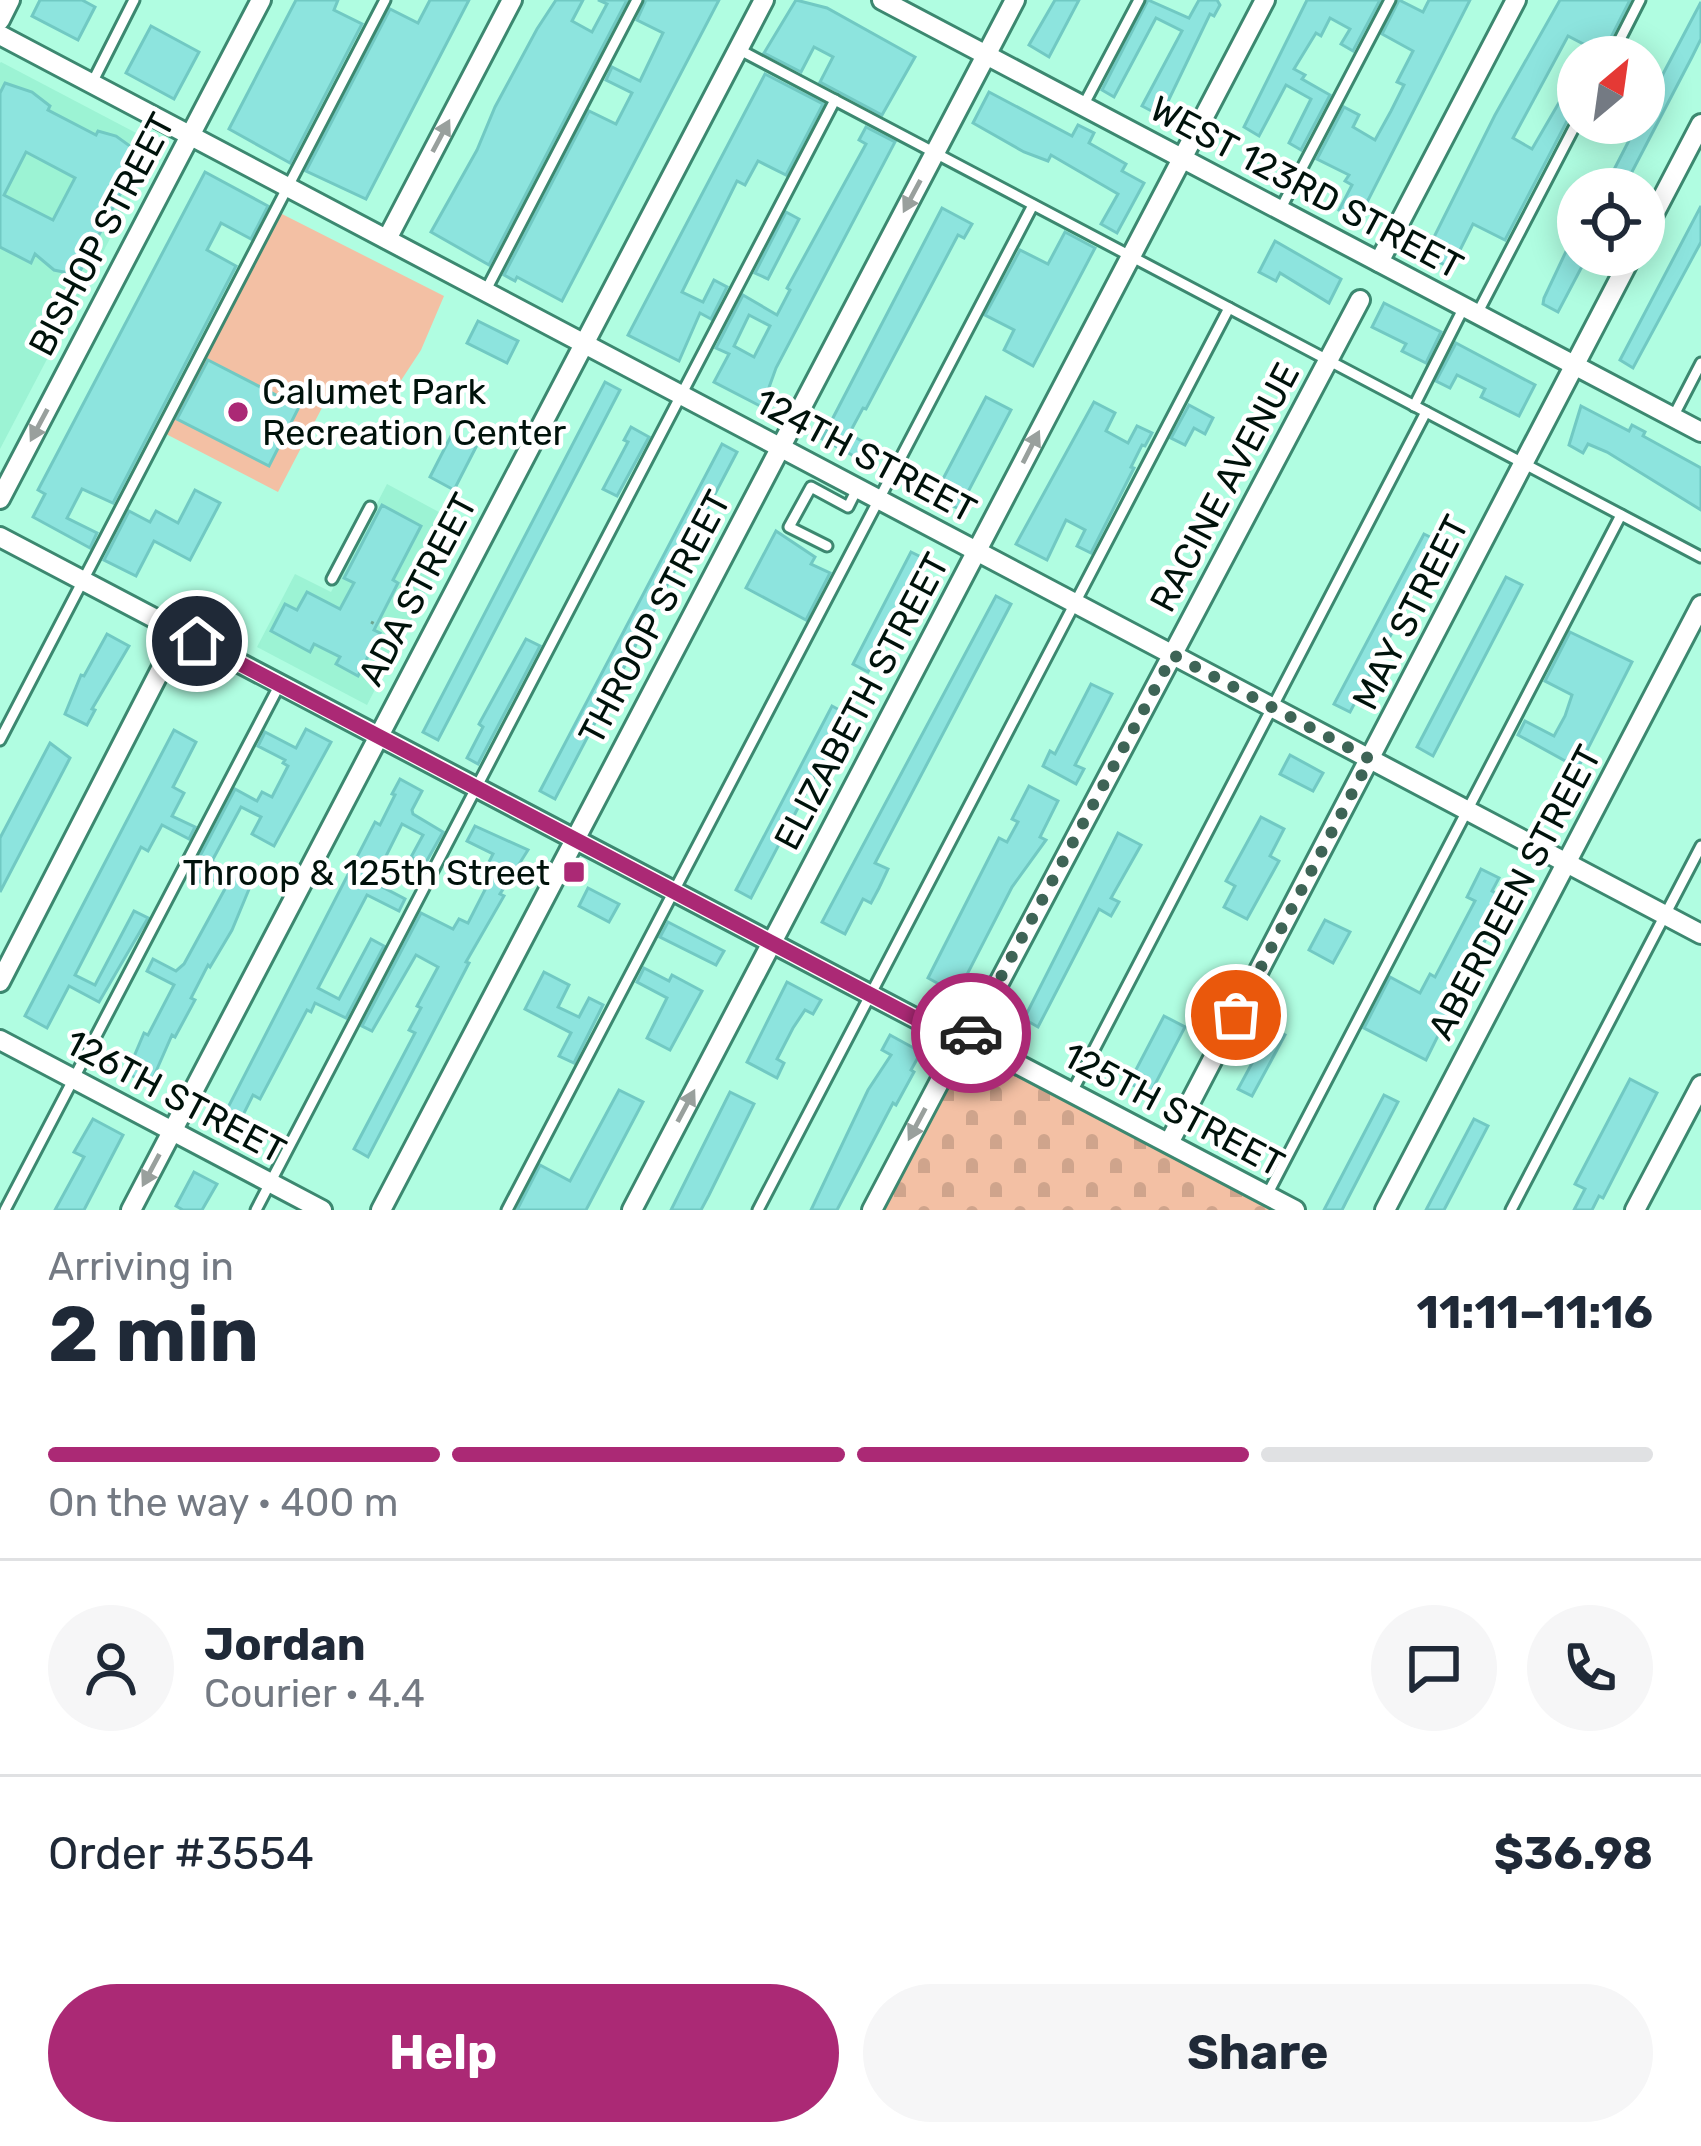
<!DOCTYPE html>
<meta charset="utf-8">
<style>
body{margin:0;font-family:Rubik,sans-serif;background:#f6f6f7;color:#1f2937;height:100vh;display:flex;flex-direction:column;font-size:45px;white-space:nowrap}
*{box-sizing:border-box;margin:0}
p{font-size:39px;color:#747a83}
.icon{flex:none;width:66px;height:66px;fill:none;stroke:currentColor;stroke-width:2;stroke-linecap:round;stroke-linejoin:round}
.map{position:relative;height:1210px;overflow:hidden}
.sheet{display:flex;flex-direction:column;background:#fff;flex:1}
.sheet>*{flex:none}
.needle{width:78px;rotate:29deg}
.tools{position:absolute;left:1557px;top:36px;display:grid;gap:24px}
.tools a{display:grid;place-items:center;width:108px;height:108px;border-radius:50%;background:#fff;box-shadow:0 6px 30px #0003;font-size:60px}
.pin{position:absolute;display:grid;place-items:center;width:102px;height:102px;color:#fff;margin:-51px;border:6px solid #fff;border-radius:50%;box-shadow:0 3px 12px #0007}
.courier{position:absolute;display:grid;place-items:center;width:120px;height:120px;margin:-60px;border:9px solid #ab2975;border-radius:50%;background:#fff;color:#222;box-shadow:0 3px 15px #0007}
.head em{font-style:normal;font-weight:700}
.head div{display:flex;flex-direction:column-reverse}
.head{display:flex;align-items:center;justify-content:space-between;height:204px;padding:0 48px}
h1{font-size:78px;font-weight:700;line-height:90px}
.bar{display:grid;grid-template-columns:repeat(4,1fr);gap:18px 12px;align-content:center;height:144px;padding:0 48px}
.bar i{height:15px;border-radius:9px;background:#e0e1e3}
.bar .current{background:#ab2975}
.bar p{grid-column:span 4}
.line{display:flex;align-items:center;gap:30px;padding:0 48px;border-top:3px solid #e0e1e3}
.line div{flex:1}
.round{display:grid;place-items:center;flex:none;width:126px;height:126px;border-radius:63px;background:#f6f6f7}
.button{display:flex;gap:24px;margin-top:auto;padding:24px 48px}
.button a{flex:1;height:138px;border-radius:72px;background:#ab2975;color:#fff;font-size:48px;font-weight:700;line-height:138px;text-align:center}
.button a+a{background:#f6f6f7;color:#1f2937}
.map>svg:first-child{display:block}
.built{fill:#9cf3d4}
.cemetery{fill:url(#cemetery-stones)}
.park{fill:#f3c0a4}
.building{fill:#8de4de;stroke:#71c9c3;stroke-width:3;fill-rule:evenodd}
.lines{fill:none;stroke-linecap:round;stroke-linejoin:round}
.lane-casing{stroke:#3c8870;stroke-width:15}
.street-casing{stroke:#3c8870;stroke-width:24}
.path{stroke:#6fa691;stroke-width:3;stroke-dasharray:3 9;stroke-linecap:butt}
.lane{stroke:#fff;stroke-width:9}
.street{stroke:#fff;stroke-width:18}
.oneway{fill:#99a09d}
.done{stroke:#3e6456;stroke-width:12;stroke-dasharray:0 21.6}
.route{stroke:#ab2975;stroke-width:15}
.poi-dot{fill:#ab2975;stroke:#fff;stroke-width:4.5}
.labels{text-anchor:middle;stroke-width:9;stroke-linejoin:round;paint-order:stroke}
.street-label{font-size:36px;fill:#00120b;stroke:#fff}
.poi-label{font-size:36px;fill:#00120b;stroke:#fff;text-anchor:start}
</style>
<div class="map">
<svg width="1701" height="1210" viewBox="0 0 1701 1210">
<defs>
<pattern id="cemetery-stones" width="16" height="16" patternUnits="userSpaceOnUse" patternTransform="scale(3)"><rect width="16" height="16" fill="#f3c0a4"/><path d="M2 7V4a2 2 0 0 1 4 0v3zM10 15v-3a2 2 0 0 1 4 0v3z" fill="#cfa48c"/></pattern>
</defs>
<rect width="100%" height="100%" fill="#b0fde1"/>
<g class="built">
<polygon points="1,62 159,145 0,449 0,63"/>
<polygon points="387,484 461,524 367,705 257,647 295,574 331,592"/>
</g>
<polygon class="cemetery" points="967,1051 979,1053 1274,1210 883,1210"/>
<polygon class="park" points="280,213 444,296 421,350 400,382 324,404 278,492 166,434"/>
<g class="building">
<polygon points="40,0 82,0 95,7 78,40 32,16"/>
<polygon points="296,0 338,0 334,10 362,24 290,163 229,129"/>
<polygon points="430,0 469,0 366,199 306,171 390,9 418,23"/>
<polygon points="556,0 583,0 572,21 592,32 607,4 598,0 627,0 489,265 431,232 477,150 495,107 537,29"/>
<polygon points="646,0 719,0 562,301 517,277 515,281 504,275 589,111 616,124 632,93 606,80 612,67 640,81 663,33 637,20"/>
<polygon points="796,0 827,8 915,57 882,115 820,82 833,57 814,47 801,72 764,53"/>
<polygon points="1055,0 1079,0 1049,57 1029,45"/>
<polygon points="1148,0 1189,18 1199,0 1217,0 1220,5 1214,16 1210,14 1161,116 1142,106 1182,31 1156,18 1114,97 1102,90"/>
<polygon points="1307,0 1380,0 1353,51 1341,44 1350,29 1330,18 1321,36 1316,33 1294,69 1305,75 1302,79 1330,95 1301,150 1289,143 1311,99 1286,85 1259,136 1244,127"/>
<polygon points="1399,0 1423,12 1429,0 1470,0 1358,220 1339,210 1352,185 1345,181 1349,175 1317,159 1344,107 1359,115 1353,127 1375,140 1391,111 1404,85 1397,82 1413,51 1382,34"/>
<polygon points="1560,0 1630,0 1601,57 1582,57 1587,46 1568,36 1513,138 1532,149 1578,70 1578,100 1505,240 1473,224 1451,268 1425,255 1495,115"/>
<polygon points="1701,2 1701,39 1692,57 1623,189 1604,189 1638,123 1644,123 1644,112 1654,91"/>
<polygon points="151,26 199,52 174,99 126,73"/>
<polygon points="765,74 823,104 786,175 758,161 745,185 737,181 682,292 703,302 714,280 727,287 711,319 700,313 679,361 628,335"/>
<path d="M5 83 32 92 50 106 48 110 96 135 98 131 116 136 141 154 78 275 54 270 35 254 31 263 0 247V93ZM26 152 75 178 53 220 4 195Z"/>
<polygon points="989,92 1072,136 1078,125 1094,133 1089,143 1126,164 1122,171 1144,183 1117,233 1101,224 1118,194 1051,155 1048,161 1024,152 973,123"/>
<path d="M866 127 895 142 776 368 762 407 714 382 729 354 716 348 743 295 777 315 790 290 787 288 866 144 859 140ZM749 315 770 326 754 357 734 346Z"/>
<polygon points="205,172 268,206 251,239 221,223 219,227 207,250 236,266 113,503 82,489 67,518 97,533 90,548 33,517 45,494 38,490"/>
<polygon points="1701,206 1701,242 1633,368 1620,360"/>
<polygon points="942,208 972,224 964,238 958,235 866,409 863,408 849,434 873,447 865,462 822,439"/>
<polygon points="786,212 799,219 768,279 755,273"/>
<polygon points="1578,226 1578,255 1588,255 1558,312 1543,304 1544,298"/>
<polygon points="1065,232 1095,248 1033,366 1004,350 1014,330 985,315 1020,250 1048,264"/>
<polygon points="1275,241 1341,279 1329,303 1280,273 1276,281 1259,272"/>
<polygon points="1384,303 1441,332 1426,363 1402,351 1406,344 1372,327"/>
<polygon points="478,321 518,341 507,363 467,343"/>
<polygon points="1456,343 1535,385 1519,416 1481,397 1485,389 1457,375 1450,388 1436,381"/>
<polygon points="208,360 299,407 269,466 177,419"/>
<polygon points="605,382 620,390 438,740 423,732"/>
<polygon points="986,397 1011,410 959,509 934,496"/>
<polygon points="1094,402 1115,413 1106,431 1128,443 1137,426 1152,433 1145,446 1142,445 1131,467 1134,468 1091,553 1077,546 1085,530 1066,520 1047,560 1016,544"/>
<polygon points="1189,405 1213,418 1205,434 1194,428 1185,445 1171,438"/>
<polygon points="1581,406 1629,431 1632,425 1645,432 1643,436 1701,468 1701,510 1607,452 1588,444 1583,453 1569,445"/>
<polygon points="631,427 649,437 617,496 603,489 628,442 624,440"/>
<polygon points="452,434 476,447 454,490 430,477"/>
<polygon points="722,444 737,452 555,799 540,791"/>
<polygon points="195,490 220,503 190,560 154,541 136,576 104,560 129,511 150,522 156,511 178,523"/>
<polygon points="382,505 421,526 393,580 398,583 374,630 380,633 358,676 336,664 340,657 314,644 310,652 271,631 285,604 297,610 307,592 340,609 354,583 344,578"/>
<polygon points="776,531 815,557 811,564 830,573 806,620 746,588"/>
<polygon points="1424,534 1440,542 1350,712 1334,704"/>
<polygon points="911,552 927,560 868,672 853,664"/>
<polygon points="1506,577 1522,585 1433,756 1417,747"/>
<polygon points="996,596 1011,604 875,863 888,869 879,888 871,903 863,899 845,934 822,922"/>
<polygon points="1570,632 1632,662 1578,768 1518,735 1525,721 1554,736 1565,716 1572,695 1545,681"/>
<polygon points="107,634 129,646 92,709 95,710 87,725 65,714 81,675 84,676"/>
<polygon points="526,639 540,646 478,764 467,758 483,727 479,724"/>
<polygon points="1091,684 1112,694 1075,765 1084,769 1076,784 1043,766 1050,751 1055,754"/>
<polygon points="832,706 847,714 751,898 736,890"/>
<polygon points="306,729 331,742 274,846 252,834 261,817 241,807 212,861 252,882 232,930 210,967 208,965 191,998 195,1000 175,1037 172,1035 150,1085 127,1073 144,1033 148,1035 174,985 147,971 153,959 176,971 184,964 226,887 203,875 200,882 189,877 235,789 257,801 262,792 272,797 288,766 283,763 285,760 258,746 265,732 296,748"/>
<polygon points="174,730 196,742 173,787 184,793 172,816 195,827 189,839 162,825 148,851 141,847 75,975 95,985 134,911 148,918 99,1002 69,986 47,1028 25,1016"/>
<polygon points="50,743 70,758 0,892 0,838"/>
<polygon points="1290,755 1323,773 1313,791 1280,774"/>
<polygon points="400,779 422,791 412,810 413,814 443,832 425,864 411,857 423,835 402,824 373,882 405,899 399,911 367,895 318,988 339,999 371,939 384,946 346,1018 315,1003 311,1012 307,1010 260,1099 253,1095 236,1129 221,1121 375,822 380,825 395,795 392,794"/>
<polygon points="1029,786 1058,801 1040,837 1046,840 1012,887 957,994 928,978 999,838 1007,842 1018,822 1012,819"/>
<polygon points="1261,817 1284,829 1270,856 1279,861 1247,919 1224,907 1235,886 1226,881"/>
<polygon points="475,826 528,850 500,894 504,896 466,962 469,963 368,1157 354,1149 415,1033 409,1030 421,1008 417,1006 438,967 416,955 372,1031 362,1026 421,913 453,929 459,919 468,923 490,880 482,876 493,854 467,841"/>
<polygon points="1118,833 1141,845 1111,898 1119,902 1111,916 1099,909 1038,1027 1024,1019"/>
<polygon points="1481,869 1499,878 1492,891 1506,898 1426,1060 1364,1028 1390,977 1420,993 1430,974 1435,977 1475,901 1467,897"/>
<polygon points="588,888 619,904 609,922 579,906"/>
<polygon points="1325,920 1350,932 1333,963 1309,950"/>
<polygon points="668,922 724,951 716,965 660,937"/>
<polygon points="644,968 669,981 672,975 702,991 670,1050 647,1038 667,998 637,982"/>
<polygon points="544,972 569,985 558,1007 579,1017 589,998 603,1005 574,1063 559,1056 571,1033 525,1009"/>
<polygon points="787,982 821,1000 813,1014 805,1010 793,1028 777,1059 784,1063 777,1078 747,1062"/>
<polygon points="1164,1016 1185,1027 1150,1094 1129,1083"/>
<polygon points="1271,1028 1285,1035 1252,1096 1238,1089"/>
<polygon points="890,1035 921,1052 911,1070 914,1072 896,1105 893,1103 837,1210 811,1210 868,1090 891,1055 882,1050"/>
<polygon points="1630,1079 1657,1093 1603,1198 1599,1196 1592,1210 1574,1210 1585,1189 1575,1184"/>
<polygon points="619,1090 643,1102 586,1210 517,1210 540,1165 570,1181"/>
<polygon points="730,1092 754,1104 709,1195 701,1210 671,1210"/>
<polygon points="1384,1095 1398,1102 1346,1202 1342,1210 1324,1210"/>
<polygon points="93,1119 123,1135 84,1210 55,1210 84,1157 74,1152"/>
<polygon points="1474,1119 1488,1126 1454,1191 1444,1210 1426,1210"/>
<polygon points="194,1172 217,1184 202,1210 183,1210 176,1206"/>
</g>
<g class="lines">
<defs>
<g id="lane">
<polyline points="738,49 1701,557"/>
<polyline points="1611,57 1640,0"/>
<polyline points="92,83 134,0"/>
<polyline points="1083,106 1139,0"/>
<polyline points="1280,210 1390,0"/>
<polyline points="485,292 637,0"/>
<polyline points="1477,314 1578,120"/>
<polyline points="1414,406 1464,307"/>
<polyline points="1673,417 1701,363"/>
<polyline points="827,546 789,527 811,487 848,507 857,489"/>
<polyline points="332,579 370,507"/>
<polyline points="0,740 385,0"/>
<polyline points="1072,1092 1426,412"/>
<polyline points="1267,1195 1621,515"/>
<polyline points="5,1210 280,684"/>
<polyline points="256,1210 835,100"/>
<polyline points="507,1210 1033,205"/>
<polyline points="758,1210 1229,308"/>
<polyline points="1511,1210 1701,846"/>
</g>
<g id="street">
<polyline points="882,0 1701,432"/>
<polyline points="0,20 10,0"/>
<polyline points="0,35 1701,934"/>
<polyline points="1644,233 1701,124"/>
<polyline points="387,239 512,0"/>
<polyline points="1379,262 1516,0"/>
<polyline points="0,499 261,0"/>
<polyline points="0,537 951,1037 983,1046 1295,1210"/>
<polyline points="0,982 180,632"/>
<polyline points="0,1040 322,1210"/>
<polyline points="1169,1143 1632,255"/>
<polyline points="131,1210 764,0"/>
<polyline points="381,1210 1015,0"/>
<polyline points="632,1210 1265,0"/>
<polyline points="872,1210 962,1039 974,1030 1360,300"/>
<polyline points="1385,1210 1701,605"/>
<polyline points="1635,1210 1701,1085"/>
</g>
</defs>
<use href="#lane" class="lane-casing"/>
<use href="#street" class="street-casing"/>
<polyline class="path" points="371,622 405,640"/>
<use href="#lane" class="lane"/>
<use href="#street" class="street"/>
</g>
<defs><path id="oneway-solid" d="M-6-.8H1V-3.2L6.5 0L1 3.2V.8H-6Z" transform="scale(3)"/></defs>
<g class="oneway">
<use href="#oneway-solid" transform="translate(441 136) rotate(-62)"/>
<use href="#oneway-solid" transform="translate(912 196) rotate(118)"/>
<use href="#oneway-solid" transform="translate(39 425) rotate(118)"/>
<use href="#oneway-solid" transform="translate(1031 447) rotate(-63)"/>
<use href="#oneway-solid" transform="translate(686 1106) rotate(-62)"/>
<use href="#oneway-solid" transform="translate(917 1124) rotate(118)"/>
<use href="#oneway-solid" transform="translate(151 1170) rotate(118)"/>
</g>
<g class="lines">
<polyline class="done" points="971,1033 1173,655 1370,759 1236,1015"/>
<polyline class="route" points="197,641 951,1037 962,1039 971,1033"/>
</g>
<g class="poi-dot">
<circle cx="238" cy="412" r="12"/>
<rect x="562" y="860" width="24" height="24" rx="6"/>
</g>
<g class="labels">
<g class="street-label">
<text transform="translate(1307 187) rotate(28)" y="13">WEST 123RD STREET</text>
<text transform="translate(101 234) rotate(-62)" y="13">BISHOP STREET</text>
<text transform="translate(866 455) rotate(28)" y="13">124TH STREET</text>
<text transform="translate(1224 487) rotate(-62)" y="13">RACINE AVENUE</text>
<text transform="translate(417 589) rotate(-62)" y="13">ADA STREET</text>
<text transform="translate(1410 612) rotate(-63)" y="13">MAY STREET</text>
<text transform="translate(654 617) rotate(-62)" y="13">THROOP STREET</text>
<text transform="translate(861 701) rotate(-62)" y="13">ELIZABETH STREET</text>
<text transform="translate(1514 892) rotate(-62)" y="13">ABERDEEN STREET</text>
<text transform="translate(176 1096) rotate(28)" y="13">126TH STREET</text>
<text transform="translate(1174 1109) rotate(28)" y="13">125TH STREET</text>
</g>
<g class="poi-label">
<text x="262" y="404">Calumet Park<tspan x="262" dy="41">Recreation Center</tspan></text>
<text x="550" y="885" text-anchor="end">Throop &amp; 125th Street</text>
</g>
</g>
</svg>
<div class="tools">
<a><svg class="needle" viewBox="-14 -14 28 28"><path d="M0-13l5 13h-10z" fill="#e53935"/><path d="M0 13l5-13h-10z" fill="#747a83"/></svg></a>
<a><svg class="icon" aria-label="locate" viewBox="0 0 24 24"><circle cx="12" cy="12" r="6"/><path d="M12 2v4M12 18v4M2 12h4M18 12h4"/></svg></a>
</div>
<div class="pin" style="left:1236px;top:1015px;background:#ea580c"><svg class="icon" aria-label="bag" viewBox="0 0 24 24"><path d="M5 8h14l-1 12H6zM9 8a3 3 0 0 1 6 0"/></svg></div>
<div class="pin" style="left:197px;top:641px;background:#1f2937"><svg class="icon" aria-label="home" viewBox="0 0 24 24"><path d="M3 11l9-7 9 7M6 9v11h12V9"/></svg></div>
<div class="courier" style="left:971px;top:1033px"><svg class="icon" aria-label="car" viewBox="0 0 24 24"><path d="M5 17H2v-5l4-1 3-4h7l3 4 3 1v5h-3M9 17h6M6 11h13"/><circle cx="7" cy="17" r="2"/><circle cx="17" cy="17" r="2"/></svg></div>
</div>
<section class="sheet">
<div class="head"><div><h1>2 min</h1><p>Arriving in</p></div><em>11:11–11:16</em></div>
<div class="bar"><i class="current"></i><i class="current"></i><i class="current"></i><i></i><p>On the way · 400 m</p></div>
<div class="line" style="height:216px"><a class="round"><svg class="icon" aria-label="person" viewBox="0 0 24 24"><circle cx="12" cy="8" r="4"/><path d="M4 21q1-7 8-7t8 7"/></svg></a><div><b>Jordan</b><p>Courier · 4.4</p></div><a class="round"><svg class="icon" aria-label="chat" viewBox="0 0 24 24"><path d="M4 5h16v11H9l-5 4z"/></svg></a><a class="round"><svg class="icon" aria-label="phone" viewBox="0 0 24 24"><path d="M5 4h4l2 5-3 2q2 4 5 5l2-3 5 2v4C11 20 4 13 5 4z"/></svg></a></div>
<div class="line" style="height:156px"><div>Order #3554</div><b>$36.98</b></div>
<div class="button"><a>Help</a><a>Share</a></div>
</section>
